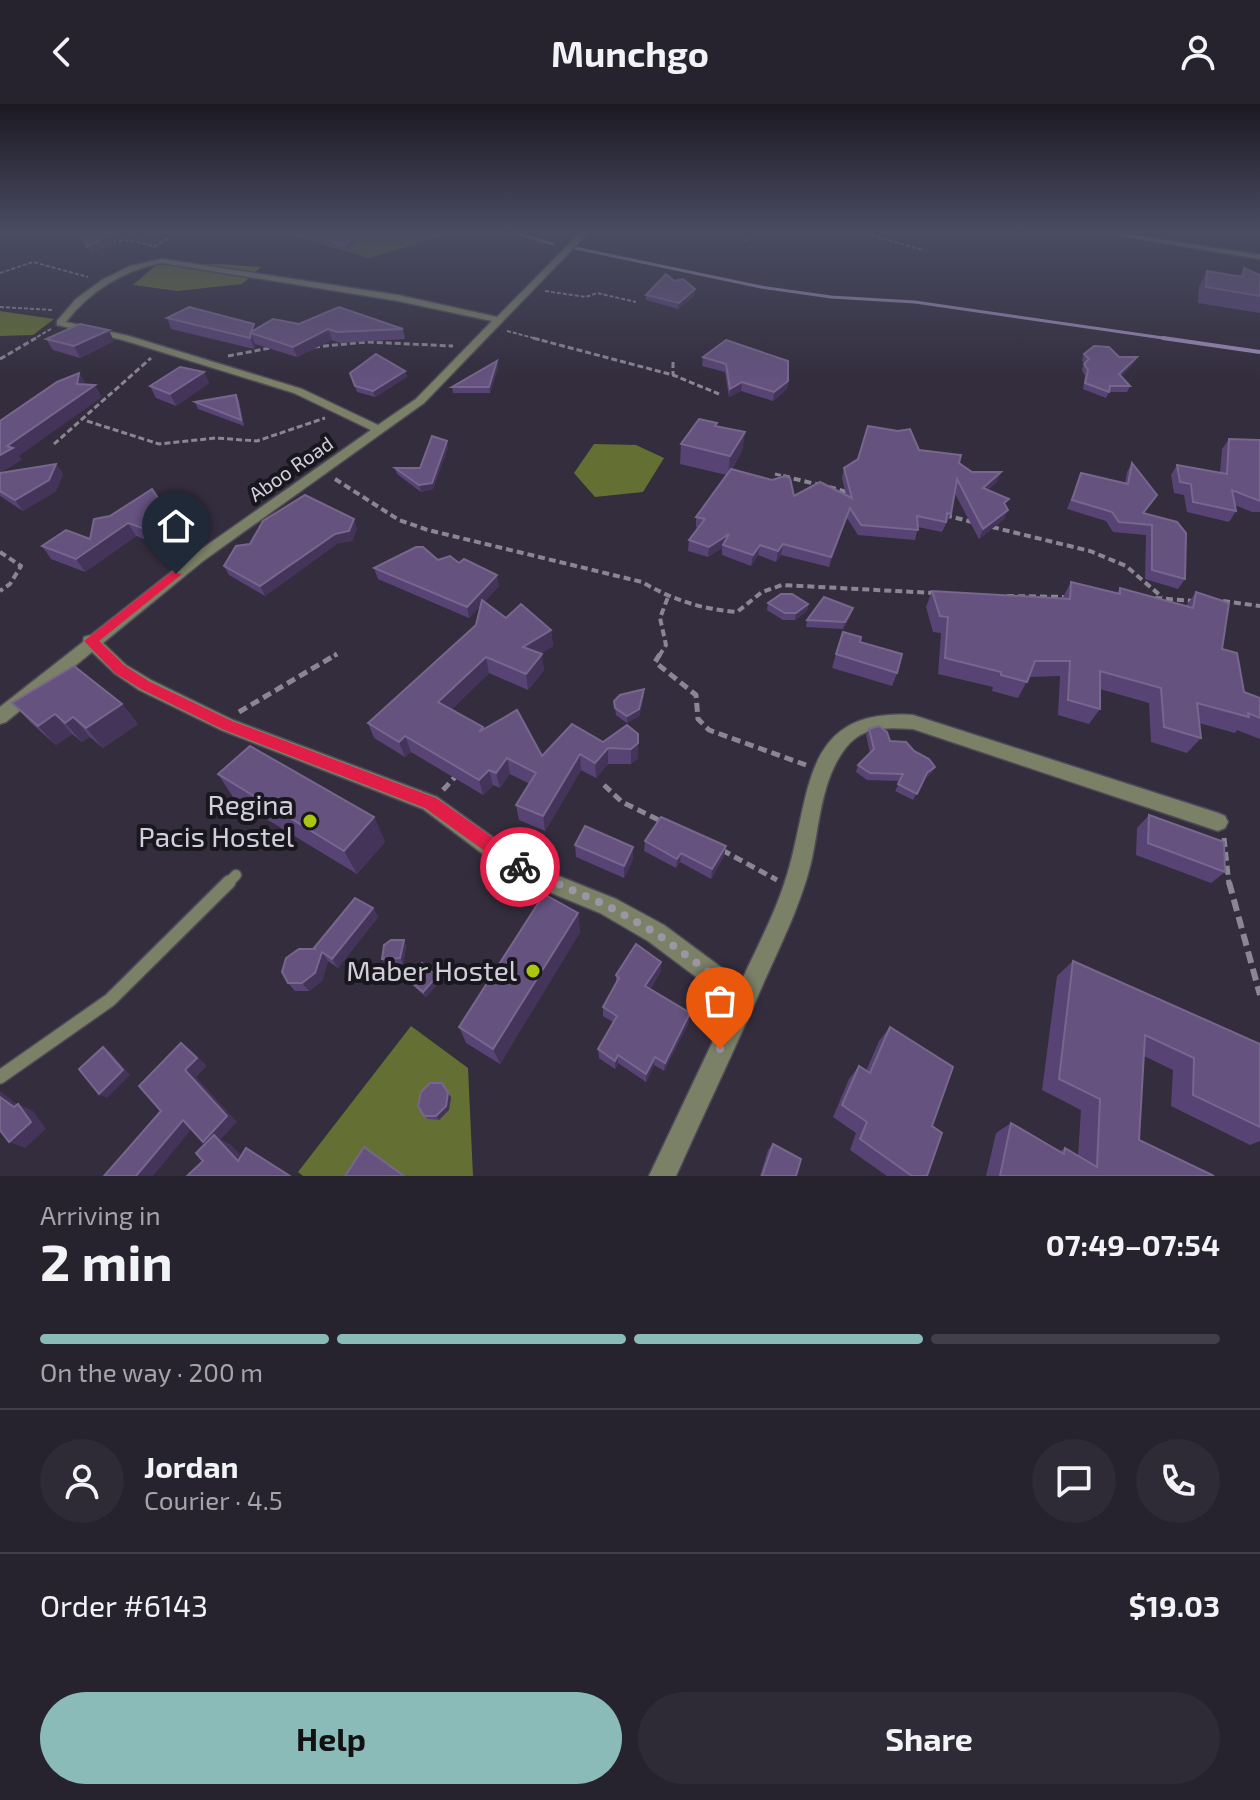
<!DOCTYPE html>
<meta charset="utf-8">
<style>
body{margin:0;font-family:"Exo 2",sans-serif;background:#2e2a36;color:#f1f3f6;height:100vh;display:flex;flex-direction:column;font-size:30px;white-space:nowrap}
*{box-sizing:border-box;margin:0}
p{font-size:26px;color:#a4a4aa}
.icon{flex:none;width:44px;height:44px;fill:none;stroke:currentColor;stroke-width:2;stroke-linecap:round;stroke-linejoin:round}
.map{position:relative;height:1072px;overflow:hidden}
.side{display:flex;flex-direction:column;background:#26222e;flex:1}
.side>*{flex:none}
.pin{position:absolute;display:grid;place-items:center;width:68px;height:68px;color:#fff;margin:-82px -34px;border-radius:50% 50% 50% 0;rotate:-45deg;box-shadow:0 0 8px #0007}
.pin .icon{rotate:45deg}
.courier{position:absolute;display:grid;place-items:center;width:80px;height:80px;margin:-40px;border:6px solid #e11d48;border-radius:50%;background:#fff;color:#222;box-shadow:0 2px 10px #0007}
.headline em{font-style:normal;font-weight:700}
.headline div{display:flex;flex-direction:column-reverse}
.headline{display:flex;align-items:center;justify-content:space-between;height:136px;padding:0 40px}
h1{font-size:52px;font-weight:700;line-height:60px}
.bar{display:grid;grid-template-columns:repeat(4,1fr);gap:12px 8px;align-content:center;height:96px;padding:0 40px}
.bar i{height:10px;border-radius:6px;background:#423f4a}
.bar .selected{background:#8bbbb9}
.bar p{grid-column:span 4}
.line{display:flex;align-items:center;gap:20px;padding:0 40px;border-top:2px solid #423f4a}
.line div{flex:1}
.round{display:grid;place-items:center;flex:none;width:84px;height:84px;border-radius:42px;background:#2e2a36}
.action{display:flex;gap:16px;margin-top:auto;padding:16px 40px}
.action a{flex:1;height:92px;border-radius:48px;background:#8bbbb9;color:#111;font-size:32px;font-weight:700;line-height:92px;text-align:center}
.action a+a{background:#2e2a36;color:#f1f3f6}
header{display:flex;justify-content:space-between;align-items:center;height:104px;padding:0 40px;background:#26222e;font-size:36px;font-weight:700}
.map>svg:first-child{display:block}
.green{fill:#535d28}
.forest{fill:#647033}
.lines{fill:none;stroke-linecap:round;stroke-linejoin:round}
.stream-far1{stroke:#9c8bb5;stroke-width:3}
.stream{stroke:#9c8bb5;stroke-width:4}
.service-far1-casing{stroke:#504a59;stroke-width:13}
.service-casing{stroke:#504a59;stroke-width:16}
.minor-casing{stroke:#504a59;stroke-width:3}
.path-far4{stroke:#8b8693;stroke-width:2;stroke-dasharray:4 2;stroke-linecap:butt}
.path-far3{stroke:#8b8693;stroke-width:3;stroke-dasharray:6 3;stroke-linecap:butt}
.path-far2{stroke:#8b8693;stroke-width:4;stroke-dasharray:7 4;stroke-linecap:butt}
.path-far1{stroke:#8b8693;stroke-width:5;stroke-dasharray:9 5;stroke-linecap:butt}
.path{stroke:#8b8693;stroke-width:6;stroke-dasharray:12 6;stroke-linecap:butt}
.service-far1{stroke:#7b8167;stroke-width:10}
.service{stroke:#7b8167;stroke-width:13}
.minor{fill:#7b8167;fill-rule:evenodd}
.wall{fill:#584474}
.shaded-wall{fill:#443459}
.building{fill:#65527f;stroke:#77668d;stroke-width:2}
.route{fill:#e11d48}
.done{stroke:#9b96a3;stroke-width:8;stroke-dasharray:0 14.4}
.poi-dot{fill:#acc610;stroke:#19171e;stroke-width:3}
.labels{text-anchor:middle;stroke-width:8;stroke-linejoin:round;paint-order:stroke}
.far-street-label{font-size:20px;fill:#d3cfda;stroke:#19171e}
.near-poi-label{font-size:28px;fill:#d3cfda;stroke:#19171e;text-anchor:end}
</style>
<header><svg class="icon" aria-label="back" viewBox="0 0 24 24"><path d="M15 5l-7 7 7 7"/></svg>Munchgo<svg class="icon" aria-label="person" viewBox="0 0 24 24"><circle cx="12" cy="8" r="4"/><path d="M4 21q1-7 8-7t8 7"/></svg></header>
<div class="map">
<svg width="1260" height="1072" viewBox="0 0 1260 1072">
<rect width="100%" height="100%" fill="#332d3d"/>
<polygon class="green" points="280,128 456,128 370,154"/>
<g class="forest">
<polygon points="221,160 261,163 242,180 177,187 133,181 156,161"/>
<polygon points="0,207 54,215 33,231 0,232"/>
<polygon points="594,340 636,341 664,354 643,388 595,393 574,369"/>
<polygon points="411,922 468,964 473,1072 303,1072 298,1068"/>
</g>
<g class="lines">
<g class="stream-far1">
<polyline points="510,128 553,140"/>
<polyline points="575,144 761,183 831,193 915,198 1177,236"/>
</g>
<polyline class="stream" points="1163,234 1260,248"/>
<defs>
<polyline id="service-far1" points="227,780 236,771"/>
<polyline id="service" points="0,973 110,896 229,778"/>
<g id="minor">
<path d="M581 128H589L424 299 203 457 103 539 126 561 151 576 233 616 437 693 505 742 546 767 616 795 664 821 741 878C757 843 776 808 787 771 812 690 800 604 913 611L1218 709 1225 712 1228 718 1225 724 1218 727 913 625C891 624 867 621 850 639 821 670 820 720 811 759 801 800 781 840 764 878 736 943 705 1007 676 1072H649L731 899 648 837 600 809 532 781 491 756 423 705 221 626 139 586 114 569 92 548 6 618 0 620V603L83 538 84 533 91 531 193 451 371 326 294 289 123 236 57 221V217L76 195 102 176 130 162 162 155 398 191 497 213ZM162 159 398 197 492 217 416 295 378 321 302 285 129 232 66 218C90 187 124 166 162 159Z"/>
<polygon points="1096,128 1112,128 1260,151 1260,155"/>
</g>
</defs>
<use href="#service-far1" class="service-far1-casing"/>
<use href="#service" class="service-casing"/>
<use href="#minor" class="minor-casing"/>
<g class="path-far4">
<polyline points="860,128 923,146"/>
<polyline points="745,137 752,133 751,128"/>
<polyline points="107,139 127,136 155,142"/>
<polyline points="154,143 177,128"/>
<polyline points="0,169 33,158 88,173"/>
<polyline points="545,187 586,193 597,189 636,198"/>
<polyline points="0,203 53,206"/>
<polyline points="507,227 541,236"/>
<polyline points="32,236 51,225"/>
</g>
<g class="path-far3">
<polyline points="533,234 673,271 719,290"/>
<polyline points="314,243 367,238 453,242"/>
<polyline points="228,252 270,244"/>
<polyline points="0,255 36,234"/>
<polyline points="673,258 673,271"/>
<polyline points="87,317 159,340 216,334 257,337 325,314"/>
<polyline points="54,340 151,254"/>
<polyline points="775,370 792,374"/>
</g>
<g class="path-far2">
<polyline points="783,372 820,381"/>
<path d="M335 375 399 416 428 426 642 478C673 496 701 505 737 508L762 488 782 481 934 489"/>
<polyline points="829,383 847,388"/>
<polyline points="945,411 972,418"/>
<polyline points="992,423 1090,447 1126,462 1162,493"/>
<polyline points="0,448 21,462 10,480 0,487"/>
<polyline points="1007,492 1066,493"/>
<polyline points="1155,494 1194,497"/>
<polyline points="1223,497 1260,502"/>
<polyline points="334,552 337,550"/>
<polyline points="659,552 666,541 660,514 668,493"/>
</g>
<g class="path-far1">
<polyline points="660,550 655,558 696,591 698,615 709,626 806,661"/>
<polyline points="239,608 337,550"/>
<polyline points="604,681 622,698 663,718"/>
<polyline points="443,686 456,672"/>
<polyline points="1224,734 1229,780"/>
<polyline points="722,746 777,776"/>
</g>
<polyline class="path" points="1229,778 1260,891"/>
<use href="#service-far1" class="service-far1"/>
<use href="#service" class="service"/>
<use href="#minor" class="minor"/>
</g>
<g class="wall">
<polygon points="80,128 162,128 141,136 121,133 91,150"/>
<polygon points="311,128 430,128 405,136 369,128 346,146 309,134 307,129"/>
<polygon points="1244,164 1260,171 1260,209 1198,199 1199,182 1207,167 1240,172"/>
<polygon points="674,177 695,191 678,205 646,196 646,191"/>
<polygon points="167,214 256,225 299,220 403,225 405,235 340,239 332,236 297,253 255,240 254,245 171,225"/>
<polygon points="46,235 114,237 80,254 53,246"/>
<polygon points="1084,250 1119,253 1134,259 1121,272 1130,282 1127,288 1109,288 1106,294 1083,285 1085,272 1082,266 1084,259 1082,256"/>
<polygon points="703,253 788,277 787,285 773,297 741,287 729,293 725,268 702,262"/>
<polygon points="498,263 490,289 453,289 452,283"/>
<polygon points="405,267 407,273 375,293 357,288 350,269"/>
<polygon points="204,268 209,279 176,302 156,294 150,282"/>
<polygon points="236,291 239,297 244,322 198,305 195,298"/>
<polygon points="717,319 716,322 745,328 742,347 732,365 794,392 846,391 842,374 844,364 919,346 959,359 972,368 997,378 988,386 1005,402 1008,406 1003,416 979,435 954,388 951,410 942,428 918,423 915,436 858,431 847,414 829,463 781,451 776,458 758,451 751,462 722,451 722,444 708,453 688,447 689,436 698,424 696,423 696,413 727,371 680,360 681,340"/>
<polygon points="1229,335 1260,336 1260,408 1252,408 1235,401 1236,407 1229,418 1187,408 1184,391 1174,389 1171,371 1177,361 1220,369 1222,345"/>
<polygon points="448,343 433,385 421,388 397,370 395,364 420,364"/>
<polygon points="1132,359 1157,391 1144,409 1185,475 1178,485 1145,475 1146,431 1113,428 1106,417 1067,405 1081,369 1125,380 1127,368"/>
<polygon points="56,360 63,370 56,387 23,407 0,392 0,369"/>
<polygon points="158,394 183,413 149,437 136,432 85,468 51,455 42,442 90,435 110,412"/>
<polygon points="357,424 352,437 338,439 265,492 229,471 224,462"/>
<polygon points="438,456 459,459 499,482 484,498 506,514 551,526 553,542 540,550 544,566 528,586 489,569 452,605 483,623 483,625 542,652 638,630 638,654 631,660 608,660 596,674 581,666 545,727 519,716 516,701 530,680 510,670 500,684 493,681 483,691 411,648 405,653 374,634 368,619 476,521 480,502 469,514 378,475 374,464"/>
<polygon points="1071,478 1117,489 1120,484 1186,502 1196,488 1222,545 1244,588 1260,594 1260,635 1237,626 1235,629 1199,619 1201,634 1187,649 1151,638 1149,599 1100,585 1100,605 1089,620 1058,611 1060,572 1029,573 1018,594 992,587 993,583 938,570 941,529 933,528 926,503 932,487 1062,495"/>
<polygon points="768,499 808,500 807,507 795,516 783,516 767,506"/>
<polygon points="851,511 843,525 806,523 807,516"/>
<polygon points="860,538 897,569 892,582 832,564 836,550"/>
<polygon points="644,585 644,592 639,612 627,619 616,611 614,597"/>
<polygon points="12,599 122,600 138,620 103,644 90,633 82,638 72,630 56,641 31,619"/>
<polygon points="869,625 890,637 932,669 924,675 913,696 895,687 900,677 867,676 856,668 858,661 870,649 866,631"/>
<polygon points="218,670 374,713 385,738 357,770 235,696"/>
<polygon points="1149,711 1225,768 1211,779 1136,751 1137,724"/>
<polygon points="645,737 726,742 724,752 711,775 680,758 676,764 644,747"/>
<polygon points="575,741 633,755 624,774 576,753"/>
<polygon points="373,804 378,813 338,864 328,857 322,877 309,887 295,887 288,879 315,845"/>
<polygon points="578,809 580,828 500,960 466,939 459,923"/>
<polygon points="404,836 406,842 403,860 385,860 382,855"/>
<polygon points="1073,857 1260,940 1260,1037 1250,1041 1171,1002 1173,966 1144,952 1139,1036 1214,1072 986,1072 996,1029 1011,1019 1060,1047 1065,1044 1078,1052 1081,1006 1042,986 1057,872"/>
<polygon points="661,858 661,867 650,885 690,909 689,918 664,967 654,961 646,978 618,959 615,965 599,954 598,945 613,918 603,912 603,903 616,880 616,871"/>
<polygon points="437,872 440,877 426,893 411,880 408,875"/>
<polygon points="890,923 932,1022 927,1072 887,1072 850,1046 856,1029 833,1013 849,975 859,962 866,967 879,937"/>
<polygon points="451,993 449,1006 439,1016 428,1015 424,1012"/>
<polygon points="773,1040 796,1072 760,1072 768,1046"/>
</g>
<g class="shaded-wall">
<polygon points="114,128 119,128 121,133 91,150 87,143"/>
<polygon points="141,128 162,128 141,136 138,129"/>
<polygon points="362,128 369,128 346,146 344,141"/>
<polygon points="414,128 430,128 405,136 404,131"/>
<polygon points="695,185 695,191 678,205 679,199"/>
<polygon points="328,225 332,236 297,253 293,243"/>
<polygon points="109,226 114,237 80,254 74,242"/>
<polygon points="251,229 255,240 254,245 250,234"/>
<polygon points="1137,253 1134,259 1116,276 1119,270"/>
<polygon points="497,257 498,263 490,289 489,283"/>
<polygon points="405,267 407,273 375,293 373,287"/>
<polygon points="204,268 209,279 176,302 170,290"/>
<polygon points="79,269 86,280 95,281 102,293 19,352 22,356 0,369 0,351 7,342 77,280"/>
<polygon points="788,277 787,285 773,297 774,288"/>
<polygon points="742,278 741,287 729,293 730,285"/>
<polygon points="745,328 742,347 728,371 730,352"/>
<polygon points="447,337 448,343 433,385 421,388 419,381"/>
<polygon points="56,360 63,370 56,387 23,407 15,396"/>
<polygon points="1001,368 997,378 979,394 983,384"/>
<polygon points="176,400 183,413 149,437 142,424"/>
<polygon points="850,404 847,414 829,463 831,453"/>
<polygon points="1008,406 1003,416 979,435 983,425"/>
<polygon points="354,415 357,424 352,437 338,439 265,492 260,482"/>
<polygon points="128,419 136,432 85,468 76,455"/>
<polygon points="729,430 722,444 708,453 709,443"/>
<polygon points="783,440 781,451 776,458 778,447"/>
<polygon points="760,441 758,451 751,462 753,451"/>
<polygon points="497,471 499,482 469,514 467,503"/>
<polygon points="808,500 807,507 795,516 796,509"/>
<polygon points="853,504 851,511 843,525 845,518"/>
<polygon points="551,526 553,542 525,559 523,543"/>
<polygon points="542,550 544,566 528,586 526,570"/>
<polygon points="486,553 489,569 443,614 438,598"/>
<polygon points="644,585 644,592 639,612 627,619 627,612"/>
<polygon points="122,600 138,620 103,644 86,624"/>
<polygon points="55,610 72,630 56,641 38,622"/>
<polygon points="73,613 90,633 82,638 65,619"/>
<polygon points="405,632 411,648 405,653 399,638"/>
<polygon points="638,639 638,654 631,660 631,645"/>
<polygon points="608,644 608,660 596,674 595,659"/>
<polygon points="580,650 581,666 545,727 543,712"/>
<polygon points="507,654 510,670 500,684 496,669"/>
<polygon points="935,663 932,669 924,675 927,669"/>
<polygon points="489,666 493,681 483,691 479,676"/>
<polygon points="374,713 385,738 357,770 344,747"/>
<polygon points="726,742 724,752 711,775 712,765"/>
<polygon points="633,743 633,755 624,774 624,762"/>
<polygon points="681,749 680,758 676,764 677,755"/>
<polygon points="373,804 378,813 338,864 332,855"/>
<polygon points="578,809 580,828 500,960 493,945"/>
<polygon points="404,836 406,842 403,860 400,854"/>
<polygon points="322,848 328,857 322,877 309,887 302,879"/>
<polygon points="661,858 661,867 645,891 645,882"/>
<polygon points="437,872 440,877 426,893 423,888"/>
<polygon points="690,909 689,918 664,967 665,959"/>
<polygon points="181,939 191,946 207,962 196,973 237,1018 221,1035 231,1041 255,1065 203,1038 185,966"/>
<polygon points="103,943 110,947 130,971 107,994 99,990"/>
<polygon points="618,951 618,959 615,965 615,957"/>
<polygon points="655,953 654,961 646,978 646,970"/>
<polygon points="0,987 19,1002 18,1000 33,1007 46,1025 25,1044 9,1038 14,1003 0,993"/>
<polygon points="448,989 451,993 449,1006 439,1016 436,1012"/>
<polygon points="183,1016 194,1022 153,1072 136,1072"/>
</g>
<g class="building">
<polygon points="80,128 114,128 87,143"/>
<polygon points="311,128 362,128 344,141 307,129"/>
<polygon points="387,128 414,128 404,131"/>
<polygon points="1244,164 1260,171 1260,192 1206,183 1207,167 1243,173"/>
<polygon points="666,170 674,177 683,175 695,185 679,199 646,191"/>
<polygon points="189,203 254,220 251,228 273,215 299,220 339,203 403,225 337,228 328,225 293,243 251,229 250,234 167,214"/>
<polygon points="80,220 109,226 74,242 46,235"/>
<polygon points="726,236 788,257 788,277 774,288 742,278 730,285 726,260 703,253"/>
<polygon points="1094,242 1109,243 1119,253 1137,253 1119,270 1130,282 1110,282 1109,288 1085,279 1088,266 1084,260 1089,255 1084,250"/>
<polygon points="376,250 405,267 373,287 355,282 350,269"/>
<polygon points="497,257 489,283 452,283"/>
<polygon points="180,263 204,268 170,290 150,282"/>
<polygon points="79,269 77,280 95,281 7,342 13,344 0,351 0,317 57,278"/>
<polygon points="236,291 241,316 195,298"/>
<polygon points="699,315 717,319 715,322 745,328 730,352 681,340"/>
<polygon points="868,322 898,327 910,325 919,346 961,351 959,359 972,368 1001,368 983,384 1009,395 1004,399 1008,406 983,425 957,375 951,410 947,409 946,418 917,412 918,426 861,421 850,404 831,453 783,440 778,447 760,441 753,451 723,441 729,430 709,443 689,436 705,415 696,413 731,365 772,376 785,372 790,374 794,392 820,378 852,394 844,364 858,355"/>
<polygon points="432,332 447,337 432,379 419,381 395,364 420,364"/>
<polygon points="1229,335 1260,336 1260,397 1232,386 1236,407 1193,398 1191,380 1180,378 1177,361 1227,370"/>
<polygon points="1132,359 1157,391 1143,409 1177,418 1186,429 1185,475 1152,466 1152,421 1119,418 1112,408 1072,396 1081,369 1128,380"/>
<polygon points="56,360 49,376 15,396 0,387 0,369"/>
<polygon points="152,385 158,394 176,400 142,424 128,419 76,455 42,442 66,426 90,435 94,415 110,412"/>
<polygon points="305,391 354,415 349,427 335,430 260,482 224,462 236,442 250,440 263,417"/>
<polygon points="416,443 423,443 438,456 450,452 459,459 464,455 497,471 467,503 374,464"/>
<polygon points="1071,478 1120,490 1120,484 1193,504 1196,488 1229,499 1222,545 1237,549 1244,588 1260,594 1260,614 1248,609 1249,613 1197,599 1201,634 1164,623 1161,584 1100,567 1100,605 1068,596 1070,557 1035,557 1027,578 1001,571 1001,568 945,554 948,513 940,512 932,487 1070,495"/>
<polygon points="781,490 792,490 808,500 796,509 785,509 768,499"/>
<polygon points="824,493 853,504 845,518 807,516"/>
<polygon points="482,496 506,514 521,500 551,526 523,543 542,550 526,570 486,553 438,598 483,623 479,628 517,606 542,652 572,620 603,638 627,621 638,630 638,639 631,645 608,644 595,659 580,650 543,712 516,701 536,669 507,654 496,669 489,666 479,676 405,632 399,638 368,619 476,521"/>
<polygon points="843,528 861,533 860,538 902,550 897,569 836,550"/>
<polygon points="74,562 122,600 86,624 73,613 65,619 55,610 38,622 12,599"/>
<polygon points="644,585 639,605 627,612 615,604 614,597 620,591"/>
<polygon points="879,622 887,628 890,637 906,638 914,647 929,655 935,663 927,669 917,690 898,680 903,670 870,669 858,661 874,645 869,625"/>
<polygon points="250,642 374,713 344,747 218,670"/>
<polygon points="1149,711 1224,738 1225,768 1148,739"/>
<polygon points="661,713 726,742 712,765 681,749 677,755 645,737"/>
<polygon points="585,722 633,743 624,762 575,741"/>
<polygon points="544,790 578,809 493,945 459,923"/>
<polygon points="355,794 373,804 332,855 322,848 315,869 302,879 288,879 282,868 286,854 299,845 316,845 314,844"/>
<polygon points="391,836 404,836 400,854 382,855 384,841"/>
<polygon points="636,840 661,858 645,882 690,909 665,959 655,953 646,970 618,951 615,957 598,945 617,912 603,903 619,874 616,871"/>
<polygon points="1073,857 1260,940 1260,1023 1193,991 1194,954 1145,931 1139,1036 1214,1072 1000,1072 1011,1019 1064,1050 1065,1044 1097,1063 1100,995 1059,975"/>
<polygon points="422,859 437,872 423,888 408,875"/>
<polygon points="890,923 953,963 932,1022 942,1029 927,1072 912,1072 860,1035 867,1018 842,1001 859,962 870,969"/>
<polygon points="181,939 197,954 185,966 227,1012 203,1038 183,1016 136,1072 104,1072 161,1007 139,982"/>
<polygon points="103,943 123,966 99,990 79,965"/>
<polygon points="430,979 442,979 448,989 446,1002 436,1012 424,1012 418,1002 421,988"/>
<polygon points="0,993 14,1003 18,1000 31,1018 9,1038 0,1026"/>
<polygon points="214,1031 238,1057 246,1044 290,1072 187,1072 203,1057 196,1049"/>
<polygon points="773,1040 801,1055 796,1072 762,1072"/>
<polygon points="364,1043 404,1072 345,1072"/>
</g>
<linearGradient id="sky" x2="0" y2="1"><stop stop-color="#1c1922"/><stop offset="0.46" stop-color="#4a4c62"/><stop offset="1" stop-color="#4a4c62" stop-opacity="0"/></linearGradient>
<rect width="1260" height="278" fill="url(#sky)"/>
<polygon class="route" points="172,468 182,470 99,537 125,562 150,578 232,617 436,694 526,757 526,768 514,768 425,704 222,625 141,585 115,569 84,537"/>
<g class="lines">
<polyline class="done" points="520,763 608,802 656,829 744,894 720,945"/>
</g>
<g class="poi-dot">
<circle cx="310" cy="717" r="8"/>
<circle cx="533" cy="867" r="8"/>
</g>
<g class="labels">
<g class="far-street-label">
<text transform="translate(291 365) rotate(-35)" y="7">Aboo Road</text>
</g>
<g class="near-poi-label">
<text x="294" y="711">Regina<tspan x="294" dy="32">Pacis Hostel</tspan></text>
<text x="517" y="877">Maber Hostel</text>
</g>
</g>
</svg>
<div class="pin" style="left:720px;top:945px;background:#ea580c"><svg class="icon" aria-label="bag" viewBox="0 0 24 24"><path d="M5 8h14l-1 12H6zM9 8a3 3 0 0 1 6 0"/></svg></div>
<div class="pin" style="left:176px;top:470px;background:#1f2937"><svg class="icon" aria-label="home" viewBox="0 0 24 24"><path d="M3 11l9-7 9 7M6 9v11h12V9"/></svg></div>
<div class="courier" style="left:520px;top:763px"><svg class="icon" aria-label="bike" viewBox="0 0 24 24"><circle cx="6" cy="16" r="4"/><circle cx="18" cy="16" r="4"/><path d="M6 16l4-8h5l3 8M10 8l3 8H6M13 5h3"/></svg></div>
</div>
<section class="side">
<div class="headline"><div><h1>2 min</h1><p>Arriving in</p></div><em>07:49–07:54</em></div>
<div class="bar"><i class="selected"></i><i class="selected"></i><i class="selected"></i><i></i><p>On the way · 200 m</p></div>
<div class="line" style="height:144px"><a class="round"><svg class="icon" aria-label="person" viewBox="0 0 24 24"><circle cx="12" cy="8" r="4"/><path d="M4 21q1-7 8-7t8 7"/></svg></a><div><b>Jordan</b><p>Courier · 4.5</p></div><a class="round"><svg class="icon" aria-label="chat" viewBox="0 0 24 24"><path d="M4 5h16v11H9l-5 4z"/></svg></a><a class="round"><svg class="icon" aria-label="phone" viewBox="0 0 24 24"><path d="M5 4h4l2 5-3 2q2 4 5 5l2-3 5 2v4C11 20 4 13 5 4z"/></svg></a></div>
<div class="line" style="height:104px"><div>Order #6143</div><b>$19.03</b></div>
<div class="action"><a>Help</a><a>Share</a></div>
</section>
